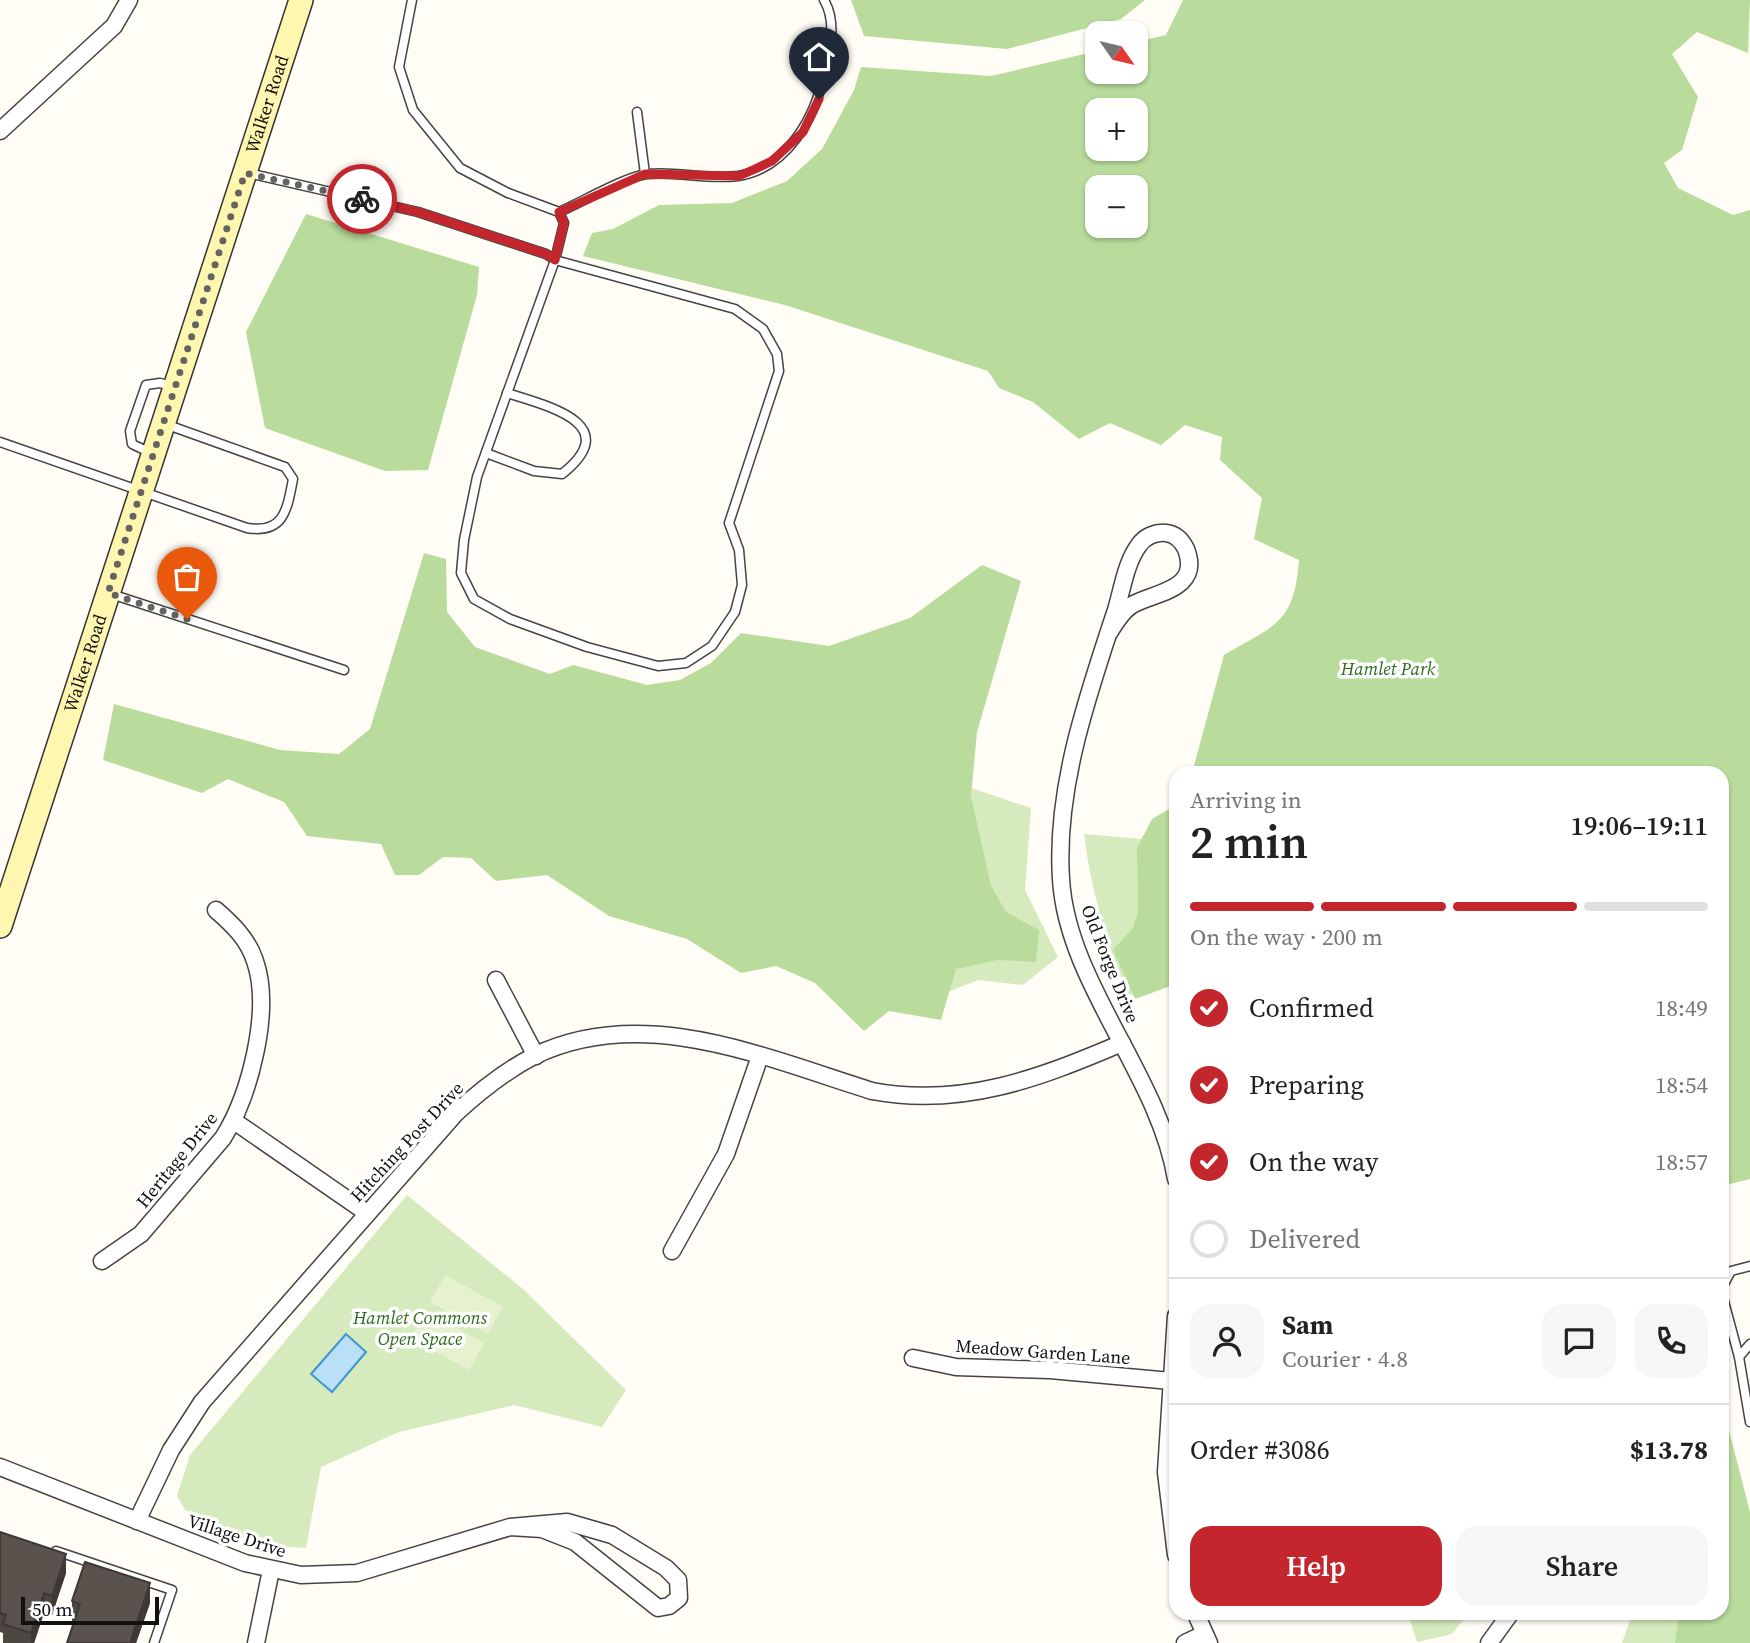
<!DOCTYPE html>
<meta charset="utf-8">
<style>
body{margin:0;font-family:"Source Serif 4",serif;background:#f6f6f6;color:#222;height:100vh;display:flex;flex-direction:column;font-size:26px;white-space:nowrap}
*{box-sizing:border-box;margin:0}
p{font-size:23px;color:#767676}
.icon{flex:none;width:38px;height:38px;fill:none;stroke:currentColor;stroke-width:2;stroke-linecap:round;stroke-linejoin:round}
.map{position:relative;flex:1;overflow:hidden}
.panel{position:absolute;left:1169px;top:766px;width:560px;height:854px;display:flex;flex-direction:column;background:#fff;border-radius:21px;box-shadow:0 2px 5px #0004}
.panel>*{flex:none}
.needle{width:46px;rotate:124deg}
.buttons{position:absolute;left:1085px;top:21px;display:grid;gap:14px}
.buttons a{display:grid;place-items:center;width:63px;height:63px;border-radius:14px;background:#fff;box-shadow:0 2px 5px #0004;font-size:35px}
.scale{position:absolute;left:21px;bottom:18px;width:138px;box-sizing:border-box;padding-left:7px;border:4px solid #111;border-top:0;font-size:19px;line-height:24px;white-space:nowrap;color:#111;-webkit-text-stroke:5px #fff;paint-order:stroke}
.pin{position:absolute;display:grid;place-items:center;width:60px;height:60px;color:#fff;margin:-72px -30px;border-radius:50% 50% 50% 0;rotate:-45deg;box-shadow:0 0 7px #0007}
.pin .icon{rotate:45deg}
.courier{position:absolute;display:grid;place-items:center;width:70px;height:70px;margin:-35px;border:5px solid #c4262e;border-radius:50%;background:#fff;color:#222;box-shadow:0 2px 9px #0007}
.head em{font-style:normal;font-weight:600}
.head div{display:flex;flex-direction:column-reverse}
.head{display:flex;align-items:center;justify-content:space-between;height:119px;padding:0 21px}
h1{font-size:46px;font-weight:600;line-height:52px}
.bar{display:grid;grid-template-columns:repeat(4,1fr);gap:10px 7px;align-content:center;height:84px;padding:0 21px}
.bar i{height:9px;border-radius:5px;background:#e0e0e0}
.bar .active{background:#c4262e}
.bar p{grid-column:span 4}
.line{display:flex;align-items:center;gap:18px;padding:0 21px;border-top:2px solid #e0e0e0}
.line div{flex:1}
.round{display:grid;place-items:center;flex:none;width:74px;height:74px;border-radius:21px;background:#f6f6f6}
ol{padding:0 21px;list-style:none}
li{display:flex;align-items:center;gap:21px;height:77px}
li p{margin-inline-start:auto}
li .icon{padding:7px;border-radius:50%;background:#c4262e;color:#fff;stroke-width:4}
li:last-child{color:#767676}
li i{width:38px;height:38px;border:4px solid #e0e0e0;border-radius:50%}
.primary-button{display:flex;gap:14px;margin-top:auto;padding:14px 21px}
.primary-button a{flex:1;height:80px;border-radius:21px;background:#c4262e;color:#fff;font-size:28px;font-weight:600;line-height:80px;text-align:center}
.primary-button a+a{background:#f6f6f6;color:#222}
.map>svg:first-child{display:block}
.green{fill:#d5ebbd}
.forest{fill:#b9dc9c;fill-rule:evenodd}
.pitch{fill:#e6f2cf}
.water{fill:#b9e0f7;stroke:#3f96cf;stroke-width:2}
.lines{fill:none;stroke-linecap:round;stroke-linejoin:round}
.lane-casing{stroke:#444;stroke-width:11}
.street-casing{stroke:#444;stroke-width:19}
.secondary-casing{stroke:#333;stroke-width:26}
.lane{stroke:#fff;stroke-width:8}
.street{stroke:#fff;stroke-width:16}
.secondary{stroke:#fff6b0;stroke-width:23}
.wall{fill:#4d4742}
.shaded-wall{fill:#3f3936}
.building{fill:#5a524d;stroke:#3f3936;stroke-width:2}
.done{stroke:#646461;stroke-width:7;stroke-dasharray:0 12.6}
.route{stroke:#c4262e;stroke-width:9}
.labels{text-anchor:middle;stroke-width:7;stroke-linejoin:round;paint-order:stroke}
.street-label{font-size:18px;fill:#111;stroke:#fff}
.park-label{font-size:18px;font-style:italic;fill:#2f6b1f;stroke:#fff}
</style>
<div class="map">
<svg width="1750" height="1643" viewBox="0 0 1750 1643">
<rect width="100%" height="100%" fill="#fffdf5"/>
<g class="green">
<polygon points="915,769 1031,808 1025,890 1058,957 1023,985 978,980 926,1001"/>
<path d="M1084 834 1176 842V976L1128 996C1107 943 1091 892 1084 834Z"/>
<polygon points="407,1195 523,1289 626,1390 602,1427 514,1405 399,1432 321,1467 306,1548 259,1545 185,1510 177,1496 190,1455"/>
<polygon points="1408,1614 1468,1614 1452,1634 1417,1642"/>
<polygon points="1632,1614 1716,1614 1715,1643 1622,1643"/>
</g>
<g class="forest">
<polygon points="851,0 1145,0 1121,19 1007,49 864,36"/>
<path d="M1183 0H1750L1748 53 1697 32 1672 54 1698 97 1682 150 1664 163 1678 188 1733 215 1750 210V1179L1722 1186V774L1192 773 1224 655C1275 625 1294 624 1299 560L1254 539 1262 498 1220 460 1222 437 1185 425 1161 445 1110 423 1079 439 1033 402 999 388 988 371 785 305 583 256 592 233 613 229 659 205 732 203 787 181 822 149 854 90 861 67 991 76 1097 51V72H1136V42L1166 35ZM1097 110H1136V149H1097ZM1136 187V226H1097V187Z"/>
<polygon points="306,214 479,267 477,295 428,470 385,471 265,428 246,332"/>
<polygon points="424,553 446,559 447,612 475,647 550,674 573,665 647,685 680,680 711,663 741,633 829,646 910,618 982,565 1021,581 977,732 971,796 991,886 1006,912 1039,930 1036,962 997,960 956,969 941,1020 889,1011 864,1031 815,983 776,966 741,973 687,939 609,916 547,875 496,881 471,858 443,857 419,875 395,875 381,844 307,836 284,802 228,779 202,793 103,760 114,704 280,750 339,754 370,729"/>
<polygon points="1176,805 1176,984 1135,999 1113,950 1133,928 1138,912 1137,848 1152,819"/>
<polygon points="1722,1403 1750,1512 1750,1643 1675,1643 1679,1614 1722,1614"/>
</g>
<g class="pitch">
<polygon points="445,1275 503,1307 488,1334 430,1302"/>
<polygon points="425,1311 484,1343 469,1370 411,1338"/>
</g>
<polygon class="water" points="346,1334 366,1352 332,1392 311,1374"/>
<g class="lines">
<defs>
<g id="lane">
<polyline points="637,112 645,174"/>
<polyline points="248,173 418,212 546,254 555,260 735,309 763,329 777,354 779,371 729,523 739,550 742,585 735,612 712,646 686,663 658,666 587,647 510,619 474,599 461,573 464,540 477,477 555,260 564,223 559,212 508,193 460,168 413,110 399,67 412,0"/>
<path d="M559 212C580 203 627 176 647 174 677 171 708 180 738 176 788 168 815 117 825 72 830 49 837 22 824 0"/>
<path d="M0 442 247 528C284 534 287 510 293 479L285 467 165 424"/>
<path d="M486 453 534 471 562 474C625 424 548 406 507 393"/>
<polyline points="153,454 132,444 130,431 146,385 160,383 172,386"/>
<polyline points="111,594 344,670"/>
<polyline points="1722,1288 1731,1271 1750,1266"/>
<polyline points="1722,1294 1739,1357 1750,1422"/>
<polyline points="1739,1357 1750,1344"/>
<polyline points="56,1551 172,1590 154,1643"/>
</g>
<g id="street">
<polyline points="0,131 114,26 129,0"/>
<path d="M1109 633C1115 623 1122 611 1132 605 1155 592 1202 590 1186 549 1182 541 1176 534 1166 533 1156 532 1145 536 1139 545 1126 562 1122 590 1116 610 1088 695 1055 788 1061 879 1067 983 1159 1075 1176 1179"/>
<polyline points="496,980 536,1056"/>
<polyline points="234,1121 367,1213"/>
<polyline points="672,1251 726,1154 760,1056"/>
<path d="M102 1261 141 1234 223 1138C250 1095 272 1010 255 961 248 939 232 924 216 910"/>
<polyline points="1176,1316 1166,1472 1176,1555"/>
<polyline points="913,1358 956,1367 1050,1370 1171,1381"/>
<polyline points="0,1467 245,1563 301,1575 357,1573 510,1527 567,1522 612,1535 666,1568 678,1580 679,1598 669,1606 658,1608 575,1542 542,1529 510,1527"/>
<path d="M137 1521 171 1450 202 1402 456 1113C480 1091 505 1071 534 1056 643 1003 766 1058 872 1091 962 1108 1040 1078 1122 1043"/>
<polyline points="1196,1614 1209,1643"/>
<polyline points="256,1643 271,1570"/>
<polyline points="1185,1643 1204,1634"/>
<polyline points="1489,1643 1510,1614"/>
</g>
<g id="secondary">
<path id="s1" d="M0 926 301 0"/>
</g>
</defs>
<use href="#lane" class="lane-casing"/>
<use href="#street" class="street-casing"/>
<use href="#secondary" class="secondary-casing"/>
<use href="#lane" class="lane"/>
<use href="#street" class="street"/>
<use href="#secondary" class="secondary"/>
</g>
<g class="wall">
<polygon points="0,1532 66,1573 52,1615 44,1613 34,1643 3,1643 3,1633 0,1632"/>
<polygon points="72,1601 150,1603 136,1643 67,1643 74,1622 72,1621"/>
</g>
<g class="shaded-wall">
<polygon points="66,1554 66,1573 52,1615 52,1596"/>
<polygon points="150,1583 150,1603 136,1643 130,1643"/>
<polygon points="44,1593 44,1613 34,1643 31,1643 31,1633"/>
</g>
<g class="building">
<polygon points="0,1532 66,1554 52,1596 44,1593 31,1633 3,1624 6,1615 0,1613"/>
<polygon points="85,1562 150,1583 130,1643 67,1643 80,1604 72,1601"/>
</g>
<g class="lines">
<polyline class="done" points="187,619 108,593 245,173 362,199"/>
<polyline class="route" points="362,199 418,212 546,254 555,260 564,223 559,212 645,174 739,176 755,169 772,161 803,132 819,99"/>
</g>
<g class="labels">
<g class="street-label">
<text dy="6" stroke="none"><textPath href="#s1" startOffset="864">Walker Road</textPath></text>
<text dy="6" stroke="none"><textPath href="#s1" startOffset="276">Walker Road</textPath></text>
<text transform="translate(1110 964) rotate(68)" y="6">Old Forge Drive</text>
<text transform="translate(407 1142) rotate(-47)" y="6">Hitching Post Drive</text>
<text transform="translate(177 1160) rotate(-51)" y="6">Heritage Drive</text>
<text transform="translate(1043 1352) rotate(4)" y="6">Meadow Garden Lane</text>
<text transform="translate(237 1536) rotate(18)" y="6">Village Drive</text>
</g>
<g class="park-label">
<text x="1388" y="675">Hamlet Park</text>
<text x="420" y="1324">Hamlet Commons<tspan x="420" dy="21">Open Space</tspan></text>
</g>
</g>
</svg>
<div class="buttons">
<a><svg class="needle" viewBox="-14 -14 28 28"><path d="M0-13l5 13h-10z" fill="#e53935"/><path d="M0 13l5-13h-10z" fill="#767676"/></svg></a>
<a>+</a>
<a>−</a>
</div>
<div class="scale">50 m</div>
<div class="pin" style="left:187px;top:619px;background:#ea580c"><svg class="icon" aria-label="bag" viewBox="0 0 24 24"><path d="M5 8h14l-1 12H6zM9 8a3 3 0 0 1 6 0"/></svg></div>
<div class="pin" style="left:819px;top:99px;background:#1f2937"><svg class="icon" aria-label="home" viewBox="0 0 24 24"><path d="M3 11l9-7 9 7M6 9v11h12V9"/></svg></div>
<div class="courier" style="left:362px;top:199px"><svg class="icon" aria-label="bike" viewBox="0 0 24 24"><circle cx="6" cy="16" r="4"/><circle cx="18" cy="16" r="4"/><path d="M6 16l4-8h5l3 8M10 8l3 8H6M13 5h3"/></svg></div>
<section class="panel">
<div class="head"><div><h1>2 min</h1><p>Arriving in</p></div><em>19:06–19:11</em></div>
<div class="bar"><i class="active"></i><i class="active"></i><i class="active"></i><i></i><p>On the way · 200 m</p></div>
<ol>
<li><svg class="icon" aria-label="check" viewBox="0 0 24 24"><path d="M5 12l5 5 9-10"/></svg>Confirmed<p>18:49</p></li>
<li><svg class="icon" aria-label="check" viewBox="0 0 24 24"><path d="M5 12l5 5 9-10"/></svg>Preparing<p>18:54</p></li>
<li><svg class="icon" aria-label="check" viewBox="0 0 24 24"><path d="M5 12l5 5 9-10"/></svg>On the way<p>18:57</p></li>
<li><i></i>Delivered</li>
</ol>
<div class="line" style="height:126px"><a class="round"><svg class="icon" aria-label="person" viewBox="0 0 24 24"><circle cx="12" cy="8" r="4"/><path d="M4 21q1-7 8-7t8 7"/></svg></a><div><b>Sam</b><p>Courier · 4.8</p></div><a class="round"><svg class="icon" aria-label="chat" viewBox="0 0 24 24"><path d="M4 5h16v11H9l-5 4z"/></svg></a><a class="round"><svg class="icon" aria-label="phone" viewBox="0 0 24 24"><path d="M5 4h4l2 5-3 2q2 4 5 5l2-3 5 2v4C11 20 4 13 5 4z"/></svg></a></div>
<div class="line" style="height:91px"><div>Order #3086</div><b>$13.78</b></div>
<div class="primary-button"><a>Help</a><a>Share</a></div>
</section>
</div>
